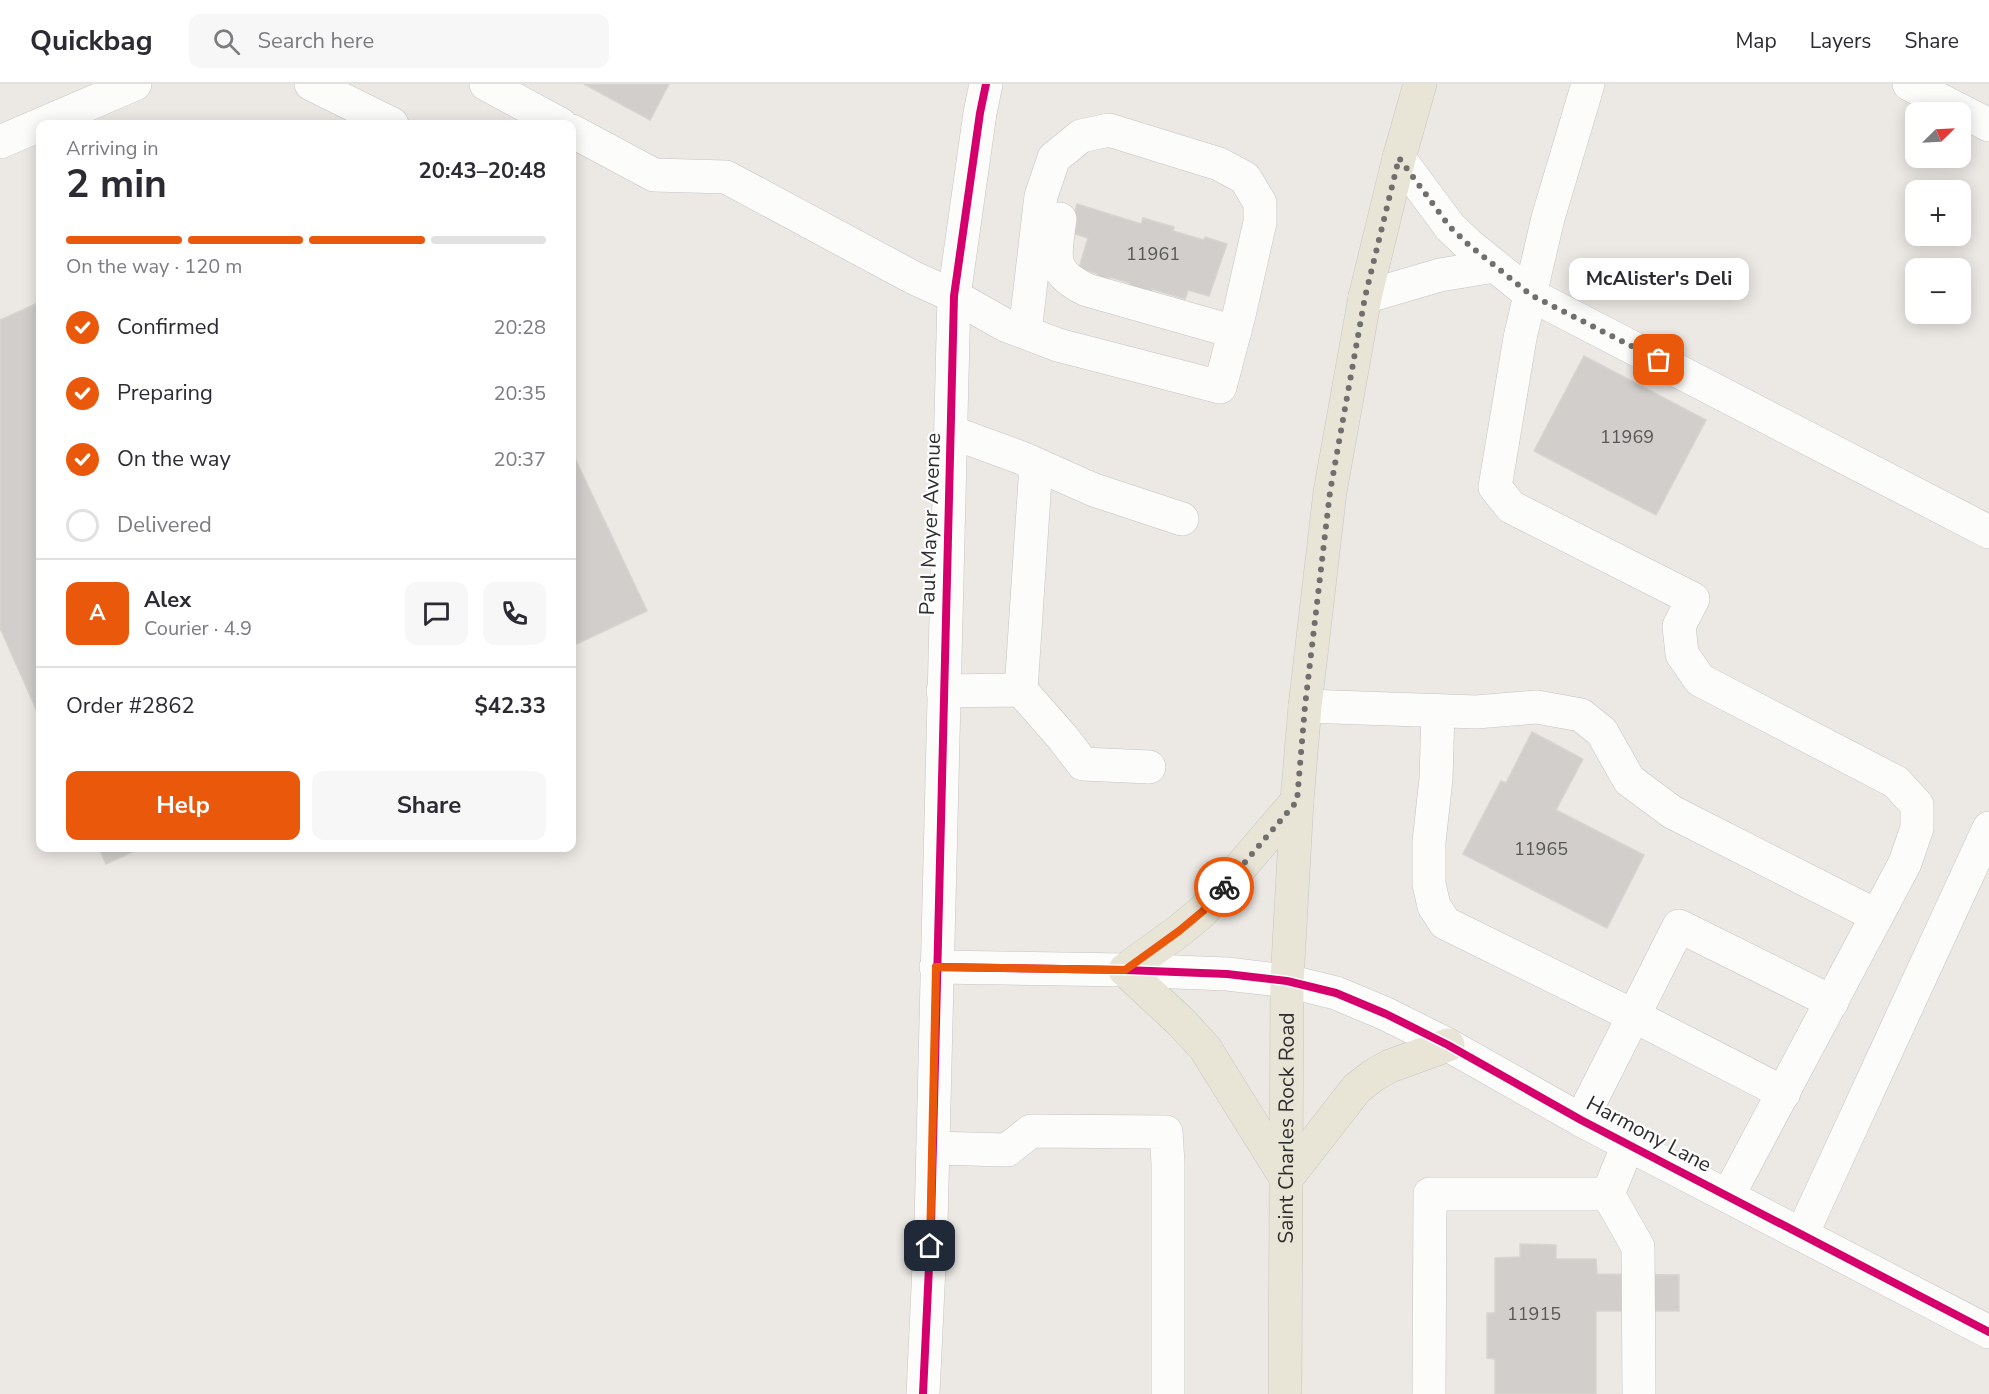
<!DOCTYPE html>
<meta charset="utf-8">
<style>
body{margin:0;font-family:"Nunito Sans",sans-serif;background:#f7f7f7;color:#2b2b33;height:100vh;display:flex;flex-direction:column;font-size:22px;white-space:nowrap}
*{box-sizing:border-box;margin:0}
p{font-size:20px;color:#7c7c81}
.icon{flex:none;width:33px;height:33px;fill:none;stroke:currentColor;stroke-width:2;stroke-linecap:round;stroke-linejoin:round}
.map{position:relative;flex:1;overflow:hidden}
.details{position:absolute;left:36px;top:36px;width:540px;height:732px;display:flex;flex-direction:column;background:#fff;border-radius:12px;box-shadow:0 3px 15px #0003}
.details>*{flex:none}
.needle{width:39px;rotate:66deg}
.buttons{position:absolute;left:1905px;top:18px;display:grid;gap:12px}
.buttons a{display:grid;place-items:center;width:66px;height:66px;border-radius:12px;background:#fff;box-shadow:0 3px 15px #0003;font-size:30px}
.pin{position:absolute;display:grid;place-items:center;width:51px;height:51px;color:#fff;margin:-26px;border-radius:12px;box-shadow:0 3px 9px #0006}
.courier{position:absolute;display:grid;place-items:center;width:60px;height:60px;margin:-30px;border:4px solid #ea580c;border-radius:50%;background:#fff;color:#222;box-shadow:0 2px 8px #0007}
.bubble{position:absolute;height:42px;border-radius:12px;background:#fff;box-shadow:0 3px 15px #0003;font-size:20px;font-weight:700;line-height:42px;text-align:center}
.overview em{font-style:normal;font-weight:700}
.overview div{display:flex;flex-direction:column-reverse}
.overview{display:flex;align-items:center;justify-content:space-between;height:102px;padding:0 30px}
h1{font-size:39px;font-weight:700;line-height:45px}
.bar{display:grid;grid-template-columns:repeat(4,1fr);gap:9px 6px;align-content:center;height:72px;padding:0 30px}
.bar i{height:8px;border-radius:4px;background:#e1e1e2}
.bar .active{background:#ea580c}
.bar p{grid-column:span 4}
.line{display:flex;align-items:center;gap:15px;padding:0 30px;border-top:2px solid #e1e1e2}
.line div{flex:1}
.round{display:grid;place-items:center;flex:none;width:63px;height:63px;border-radius:12px;background:#f7f7f7}
ol{padding:0 30px;list-style:none}
li{display:flex;align-items:center;gap:18px;height:66px}
li p{margin-inline-start:auto}
li .icon{padding:6px;border-radius:50%;background:#ea580c;color:#fff;stroke-width:4}
li:last-child{color:#7c7c81}
li i{width:33px;height:33px;border:3px solid #e1e1e2;border-radius:50%}
.primary-button{display:flex;gap:12px;margin-top:auto;padding:12px 30px}
.primary-button a{flex:1;height:69px;border-radius:12px;background:#ea580c;color:#fff;font-size:24px;font-weight:700;line-height:69px;text-align:center}
.primary-button a+a{background:#f7f7f7;color:#2b2b33}
header{display:flex;align-items:center;gap:36px;box-sizing:border-box;height:84px;padding:0 30px;background:#fff;border-bottom:2px solid #e1e1e2}
header strong{font-size:28px}
nav{display:flex;gap:33px;margin-inline-start:auto;font-size:21px}
.search{width:420px;height:54px;background:#f7f7f7;display:flex;align-items:center;gap:15px;box-sizing:border-box;padding:0 21px;border-radius:12px;color:#7c7c81;font-size:22px}
.map>svg:first-child{display:block}
.building{fill:#d1cecb;stroke:#d7d4d0;stroke-width:1.5}
.lines{fill:none;stroke-linecap:round;stroke-linejoin:round}
.minor-casing{stroke:#c5c4c5;stroke-width:34}
.major-casing{stroke:#c6c5c4;stroke-width:34}
.minor{stroke:#fcfcfb;stroke-width:33}
.major{stroke:#e8e4d6;stroke-width:33}
.cycleway-casing{stroke:#fff;stroke-width:11}
.cycleway{stroke:#d6006c;stroke-width:8}
.done{stroke:#706f6e;stroke-width:6;stroke-dasharray:0 10.8}
.route{stroke:#ea580c;stroke-width:8}
.labels{text-anchor:middle;stroke-width:4.5;stroke-linejoin:round;paint-order:stroke}
.number-label{font-size:18px;fill:#585857}
.street-label{font-size:21px;fill:#2e2e2e;stroke:#fff}
</style>
<header>
<strong>Quickbag</strong>
<div class="search"><svg class="icon" aria-label="search" viewBox="0 0 24 24"><circle cx="10" cy="10" r="6"/><path d="M15 15l6 6"/></svg>Search here</div>
<nav><a>Map</a><a>Layers</a><a>Share</a></nav>
</header>
<div class="map">
<svg width="1989" height="1310" viewBox="0 0 1989 1310">
<rect width="100%" height="100%" fill="#ece8e4"/>
<g class="building">
<polygon points="584,0 669,0 650,36"/>
<polygon points="1077,120 1141,140 1143,134 1174,143 1173,147 1204,156 1205,153 1227,160 1209,212 1188,206 1185,215 1152,205 1150,211 1128,205 1130,199 1110,193 1108,199 1097,195 1098,190 1079,184 1088,154 1069,148"/>
<polygon points="40,218 40,634 0,544 0,236"/>
<polygon points="1584,272 1706,336 1656,431 1534,367"/>
<polygon points="572,368 647,527 572,562"/>
<polygon points="1532,648 1583,675 1556,726 1644,771 1607,844 1463,770 1501,697 1506,699"/>
<polygon points="99,764 141,764 106,780"/>
<polygon points="1520,1160 1556,1161 1556,1175 1596,1175 1597,1190 1679,1191 1679,1227 1596,1227 1596,1310 1495,1310 1495,1275 1487,1274 1487,1229 1495,1229 1495,1174 1520,1173"/>
</g>
<g class="lines">
<defs>
<g id="minor">
<polyline points="311,0 392,40"/>
<polyline points="486,0 560,40"/>
<polyline points="1588,0 1548,134 1520,254 1495,403 1511,423 1693,515 1679,542 1682,570 1700,596 1896,698 1917,721 1917,744 1905,779 1728,1112"/>
<polyline points="1909,0 1989,41"/>
<polyline points="572,47 654,91 726,93 914,194 954,212 1005,241 1058,261 1220,303 1239,231 1260,138 1260,119 1245,94 1219,80 1109,46 1081,52 1054,74 1041,112 1025,248"/>
<polyline points="0,58 135,0"/>
<polyline points="1399,74 1450,143 1469,161 1531,211 1989,448"/>
<path d="M1060 135C1055 172 1048 188 1087 206L1235 248"/>
<polyline points="1365,213 1440,191 1494,182"/>
<polyline points="951,348 1022,374 1094,406 1182,435"/>
<polyline points="1021,606 1036,381"/>
<polyline points="943,607 1021,606 1063,654 1083,680 1149,683"/>
<polyline points="1305,622 1476,628 1537,623 1581,631 1602,648 1629,696 1672,728 1877,832"/>
<polyline points="1438,627 1436,695 1429,758 1429,800 1434,822 1445,839 1634,932 1784,1009"/>
<polyline points="936,883 1125,886 1227,890 1287,897 1336,909 1386,930 1448,961 1581,1036 1989,1248"/>
<polyline points="1581,1036 1679,842 1832,918"/>
<polyline points="933,1064 1007,1066 1031,1047 1166,1048 1168,1079 1168,1310"/>
<polyline points="1608,1110 1638,1163 1639,1310"/>
<polyline points="1802,1150 1989,744"/>
<polyline points="923,1310 931,1140 954,212 980,29 986,0"/>
<polyline points="1429,1310 1430,1110 1608,1110 1628,1061"/>
</g>
<g id="major">
<polyline points="1286,1094 1205,964 1180,937 1125,886 1179,847 1203,827 1297,717"/>
<polyline points="1286,1095 1357,1004 1374,991 1390,982 1448,961"/>
<path id="s1" d="M1285 1310 1287 897 1297 717 1305 622 1330 408 1365 213 1399 74 1420 0"/>
</g>
</defs>
<use href="#minor" class="minor-casing"/>
<use href="#major" class="major-casing"/>
<use href="#minor" class="minor"/>
<use href="#major" class="major"/>
<defs>
<g id="cycleway">
<polyline points="936,883 1125,886 1227,890 1287,897 1336,909 1386,930 1448,961 1581,1036 1989,1248"/>
<polyline points="923,1310 931,1140 954,212 980,29 986,0"/>
</g>
</defs>
<use href="#cycleway" class="cycleway-casing"/>
<use href="#cycleway" class="cycleway"/>
</g>
<g class="lines">
<polyline class="done" points="1224,803 1297,717 1305,622 1330,408 1365,213 1399,74 1450,143 1469,161 1531,211 1659,276"/>
<polyline class="route" points="930,1162 936,883 1125,886 1179,847 1203,827 1224,803"/>
</g>
<g class="labels">
<g class="number-label">
<text x="1153" y="176">11961</text>
<text x="1627" y="359">11969</text>
<text x="1541" y="771">11965</text>
<text x="1534" y="1236">11915</text>
</g>
<g class="street-label">
<text transform="translate(930 440) rotate(-88)" y="7">Paul Mayer Avenue</text>
<text dy="7" stroke="none"><textPath href="#s1" startOffset="266">Saint Charles Rock Road</textPath></text>
<text transform="translate(1649 1050) rotate(28)" y="7">Harmony Lane</text>
</g>
</g>
</svg>
<div class="buttons">
<a><svg class="needle" viewBox="-14 -14 28 28"><path d="M0-13l5 13h-10z" fill="#e53935"/><path d="M0 13l5-13h-10z" fill="#7c7c81"/></svg></a>
<a>+</a>
<a>−</a>
</div>
<div class="pin" style="left:1659px;top:276px;background:#ea580c"><svg class="icon" aria-label="bag" viewBox="0 0 24 24"><path d="M5 8h14l-1 12H6zM9 8a3 3 0 0 1 6 0"/></svg></div>
<div class="pin" style="left:930px;top:1162px;background:#1f2937"><svg class="icon" aria-label="home" viewBox="0 0 24 24"><path d="M3 11l9-7 9 7M6 9v11h12V9"/></svg></div>
<div class="courier" style="left:1224px;top:803px"><svg class="icon" aria-label="bike" viewBox="0 0 24 24"><circle cx="6" cy="16" r="4"/><circle cx="18" cy="16" r="4"/><path d="M6 16l4-8h5l3 8M10 8l3 8H6M13 5h3"/></svg></div>
<div class="bubble" style="left:1569px;top:174px;width:180px">McAlister's Deli</div>
<section class="details">
<div class="overview"><div><h1>2 min</h1><p>Arriving in</p></div><em>20:43–20:48</em></div>
<div class="bar"><i class="active"></i><i class="active"></i><i class="active"></i><i></i><p>On the way · 120 m</p></div>
<ol>
<li><svg class="icon" aria-label="check" viewBox="0 0 24 24"><path d="M5 12l5 5 9-10"/></svg>Confirmed<p>20:28</p></li>
<li><svg class="icon" aria-label="check" viewBox="0 0 24 24"><path d="M5 12l5 5 9-10"/></svg>Preparing<p>20:35</p></li>
<li><svg class="icon" aria-label="check" viewBox="0 0 24 24"><path d="M5 12l5 5 9-10"/></svg>On the way<p>20:37</p></li>
<li><i></i>Delivered</li>
</ol>
<div class="line" style="height:108px"><b class="round" style="background:#ea580c;color:#fff">A</b><div><b>Alex</b><p>Courier · 4.9</p></div><a class="round"><svg class="icon" aria-label="chat" viewBox="0 0 24 24"><path d="M4 5h16v11H9l-5 4z"/></svg></a><a class="round"><svg class="icon" aria-label="phone" viewBox="0 0 24 24"><path d="M5 4h4l2 5-3 2q2 4 5 5l2-3 5 2v4C11 20 4 13 5 4z"/></svg></a></div>
<div class="line" style="height:78px"><div>Order #2862</div><b>$42.33</b></div>
<div class="primary-button"><a>Help</a><a>Share</a></div>
</section>
</div>
